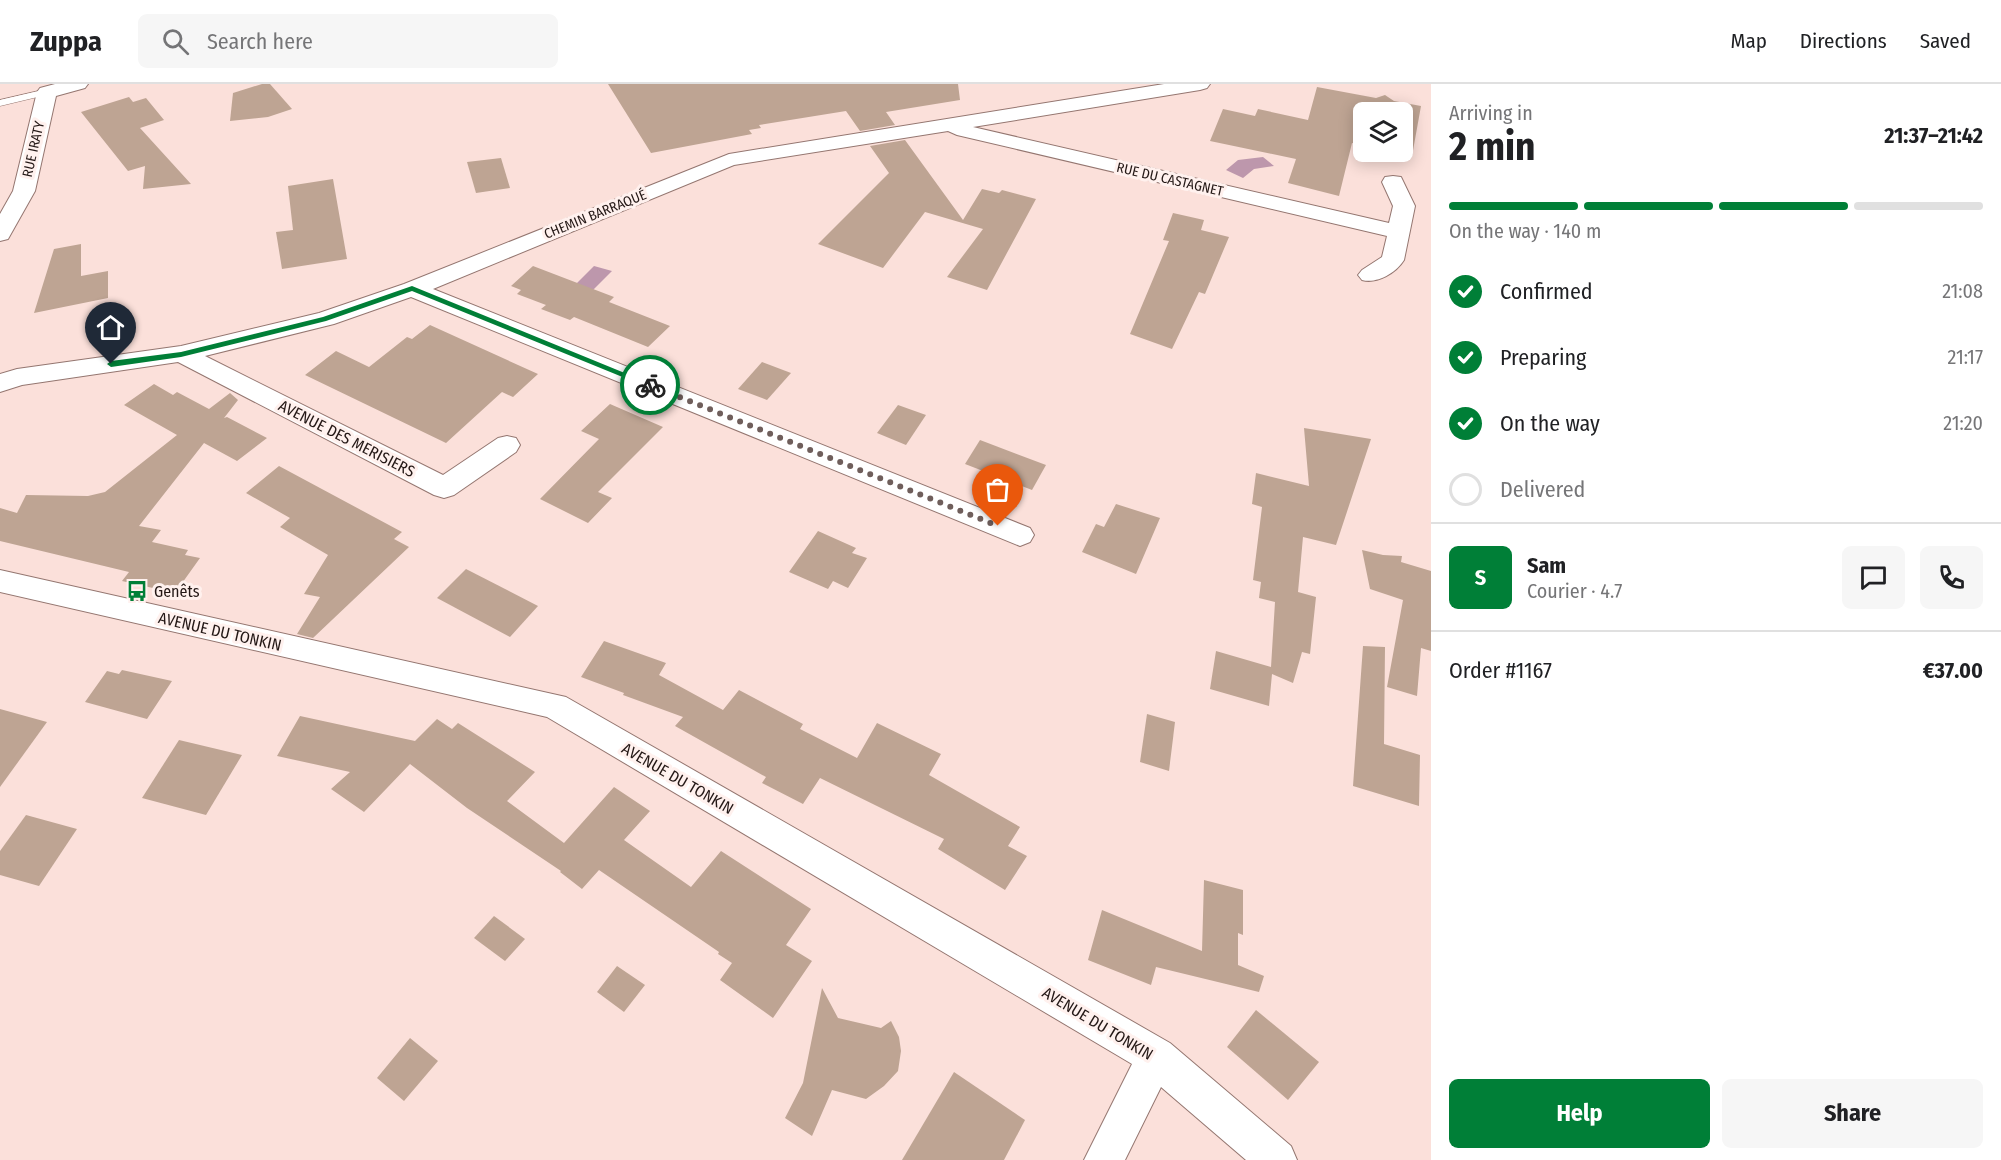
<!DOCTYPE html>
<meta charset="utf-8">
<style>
body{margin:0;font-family:"Fira Sans Condensed",sans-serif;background:#f6f6f6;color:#202124;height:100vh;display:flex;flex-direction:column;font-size:22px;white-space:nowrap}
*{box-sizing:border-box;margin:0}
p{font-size:20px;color:#757577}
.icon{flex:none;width:33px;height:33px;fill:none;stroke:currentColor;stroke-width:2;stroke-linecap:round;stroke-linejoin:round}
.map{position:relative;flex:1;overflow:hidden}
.side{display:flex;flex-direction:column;background:#fff;width:570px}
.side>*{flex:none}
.controls{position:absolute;left:1353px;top:18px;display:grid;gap:12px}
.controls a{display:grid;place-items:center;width:60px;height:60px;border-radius:9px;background:#fff;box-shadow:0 3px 15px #0003;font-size:30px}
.pin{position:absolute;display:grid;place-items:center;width:51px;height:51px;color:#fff;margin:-62px -26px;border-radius:50% 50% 50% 0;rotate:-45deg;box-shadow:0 0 6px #0007}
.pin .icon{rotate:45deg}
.courier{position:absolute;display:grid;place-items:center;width:60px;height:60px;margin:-30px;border:4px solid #007f37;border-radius:50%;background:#fff;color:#222;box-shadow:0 2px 8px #0007}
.head em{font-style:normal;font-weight:700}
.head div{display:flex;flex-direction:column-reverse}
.head{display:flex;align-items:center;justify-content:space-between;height:102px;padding:0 18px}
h1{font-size:39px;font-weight:700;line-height:45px}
.bar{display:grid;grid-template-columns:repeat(4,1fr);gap:9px 6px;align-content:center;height:72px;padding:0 18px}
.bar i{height:8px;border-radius:4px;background:#e0e0e0}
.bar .on{background:#007f37}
.bar p{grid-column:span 4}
.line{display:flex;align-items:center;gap:15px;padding:0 18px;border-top:2px solid #e0e0e0}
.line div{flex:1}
.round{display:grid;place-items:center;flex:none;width:63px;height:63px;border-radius:9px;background:#f6f6f6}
ol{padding:0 18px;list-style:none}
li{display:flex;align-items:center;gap:18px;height:66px}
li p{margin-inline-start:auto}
li .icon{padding:6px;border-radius:50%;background:#007f37;color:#fff;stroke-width:4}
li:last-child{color:#757577}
li i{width:33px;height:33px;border:3px solid #e0e0e0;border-radius:50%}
.primary-button{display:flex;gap:12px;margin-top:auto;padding:12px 18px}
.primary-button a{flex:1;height:69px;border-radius:9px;background:#007f37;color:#fff;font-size:24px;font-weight:700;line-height:69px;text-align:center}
.primary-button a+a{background:#f6f6f6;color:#202124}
header{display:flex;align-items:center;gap:36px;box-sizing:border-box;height:84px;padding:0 30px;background:#fff;border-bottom:2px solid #e0e0e0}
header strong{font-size:28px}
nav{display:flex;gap:33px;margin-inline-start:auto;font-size:21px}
.search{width:420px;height:54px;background:#f6f6f6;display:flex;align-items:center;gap:15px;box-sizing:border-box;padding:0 21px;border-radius:9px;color:#757577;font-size:22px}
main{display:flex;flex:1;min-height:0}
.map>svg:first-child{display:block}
.water{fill:#bd97ac}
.building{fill:#bea493}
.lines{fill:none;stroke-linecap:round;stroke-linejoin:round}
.lane-casing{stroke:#947670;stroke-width:1}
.street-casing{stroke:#947670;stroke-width:2}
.lane{fill:#fff;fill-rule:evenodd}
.street{fill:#fff;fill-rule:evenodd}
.route{fill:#007f37}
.done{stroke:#6f5e5b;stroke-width:6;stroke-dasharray:0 10.8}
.labels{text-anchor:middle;stroke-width:6;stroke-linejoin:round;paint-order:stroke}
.far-street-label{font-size:14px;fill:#241816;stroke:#fff1ee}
.street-label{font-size:16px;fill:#241816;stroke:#fff1ee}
.poi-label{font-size:16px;fill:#241816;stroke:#fff1ee;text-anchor:start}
</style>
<header>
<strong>Zuppa</strong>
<div class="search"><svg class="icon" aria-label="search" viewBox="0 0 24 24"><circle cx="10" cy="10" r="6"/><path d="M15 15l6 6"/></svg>Search here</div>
<nav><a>Map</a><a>Directions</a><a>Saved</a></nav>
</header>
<main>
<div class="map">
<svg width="1431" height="1076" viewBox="0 0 1431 1076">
<rect width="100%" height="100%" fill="#fbe0da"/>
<g class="water">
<polygon points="1263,73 1274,82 1254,85 1243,94 1226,86 1238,76"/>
<polygon points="594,182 612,187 591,208 575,201"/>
</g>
<g class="building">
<polygon points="262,0 270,0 292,25 268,33 230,37 233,9"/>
<polygon points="608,0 958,0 960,16 886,28 895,41 860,47 846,27 759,41 761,44 749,46 752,50 651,69"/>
<polygon points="1317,3 1376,14 1385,11 1394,17 1421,22 1412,72 1391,68 1402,68 1402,28 1364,28 1364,62 1352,59 1339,112 1288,99 1296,75 1210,57 1223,25 1255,32 1258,25 1308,36"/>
<polygon points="129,13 133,18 146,14 164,36 140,44 191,100 143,105 145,82 128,87 81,28"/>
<polygon points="905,56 963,136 982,105 999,109 1002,106 1036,115 987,206 947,193 983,145 925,128 883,184 818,160 889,89 870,62"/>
<polygon points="501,74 510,104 476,109 467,78"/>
<polygon points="333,95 347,175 282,185 276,148 293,146 288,102"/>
<polygon points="1173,129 1204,136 1201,146 1229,153 1205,210 1199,208 1172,265 1130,250 1169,157 1163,156"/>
<polygon points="81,160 81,192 108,187 108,214 34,229 54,165"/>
<polygon points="533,182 614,213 609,218 670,242 648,263 574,233 570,236 541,225 546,221 517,210 521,206 511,202"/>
<polygon points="430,241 538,290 513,313 502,308 446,359 305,291 336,267 369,283 407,253 412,255"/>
<polygon points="762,278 791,289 767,316 738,305"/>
<polygon points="154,300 173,311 177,308 209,325 230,309 238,316 224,334 227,333 267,354 237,377 204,359 139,442 161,446 152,458 188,466 185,471 200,474 175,509 122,497 129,488 0,457 0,424 17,429 26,411 88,412 105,408 177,351 124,321"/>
<polygon points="610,320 663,343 598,408 612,414 588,439 540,415 599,355 581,347"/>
<polygon points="898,321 926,331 906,361 877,349"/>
<polygon points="1304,344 1371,355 1336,461 1303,453 1298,508 1316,513 1310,570 1302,568 1293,599 1272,590 1269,622 1210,605 1216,567 1271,583 1275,518 1259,514 1261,498 1253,496 1262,423 1252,420 1256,389 1309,402"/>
<polygon points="980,356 1046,381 1032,406 965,380"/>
<polygon points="279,382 402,448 394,455 409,463 313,554 297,550 320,513 304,510 328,471 280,443 290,434 246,409"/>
<polygon points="1116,420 1160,434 1136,490 1082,468 1096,440 1104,443"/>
<polygon points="818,447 856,464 852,469 867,474 848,504 833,497 828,505 789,488"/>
<polygon points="1362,466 1383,471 1402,472 1401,478 1431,487 1431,567 1421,564 1417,612 1387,603 1403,516 1370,505"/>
<polygon points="466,485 538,522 510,553 437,514"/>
<polygon points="604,557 666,579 659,591 723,626 739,606 803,640 800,645 857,674 877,639 941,670 929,691 1020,743 1008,762 1027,772 1005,806 938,765 944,755 820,694 803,720 762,699 766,693 675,642 683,633 623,611 624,609 581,593"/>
<polygon points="1363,562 1385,563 1384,660 1420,671 1419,722 1353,702"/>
<polygon points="122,586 172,597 147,635 85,618 107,587 119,590"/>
<polygon points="0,625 47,638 0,703"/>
<polygon points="1147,630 1175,638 1169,687 1140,678"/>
<polygon points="300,632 415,657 437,635 452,645 458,639 535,688 507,717 564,759 614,703 650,727 624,756 691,803 721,767 811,825 786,861 812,877 773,934 720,896 732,879 718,870 719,868 599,786 582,805 560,788 561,787 467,724 410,680 364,728 331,705 350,688 277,672"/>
<polygon points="179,656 242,671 206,731 142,714"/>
<polygon points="26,731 77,745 39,802 0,791 0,767"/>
<polygon points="1204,796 1243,806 1243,851 1238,849 1238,881 1264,892 1259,908 1156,883 1151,901 1088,876 1102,826 1202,867"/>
<polygon points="494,832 525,855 505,877 474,854"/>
<polygon points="617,882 645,901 624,928 597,908"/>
<polygon points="822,904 838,934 881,944 891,937 899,953 901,967 898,987 884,1002 866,1015 832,1006 812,1052 785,1034 803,999"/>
<polygon points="1256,926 1319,978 1288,1016 1227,963"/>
<polygon points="410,954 438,977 404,1017 377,994"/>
<polygon points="954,988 1025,1036 1004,1076 902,1076"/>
</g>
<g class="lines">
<defs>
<polygon id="lane" points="47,5 52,8 50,10 0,22 0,16"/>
<g id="street">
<polygon points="55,0 88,0 85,4 56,12 35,107 8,155 0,157 0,130 13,107 37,8 40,4"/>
<path d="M1164 0H1210L1207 4 1200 6 973 43 1389 139 1393 122 1382 98 1385 93 1393 92 1401 93 1415 122 1404 176C1396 189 1377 200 1362 196L1358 191 1362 186 1382 173 1387 152 957 51 948 47 734 81 433 205 1030 444 1034 451 1030 458 1020 462 411 213 334 240 205 272 443 391 498 354 507 352 516 354 520 361 516 368 454 411 444 414 434 411 178 278 22 301 0 308V290L17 285 181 262 319 229 404 200 729 70Z"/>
<polygon points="0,486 566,613 1170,959 1291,1062 1297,1076 1246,1076 1161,1003 1125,1076 1084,1076 1132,980 547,633 0,508"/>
</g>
</defs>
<use href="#lane" class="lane-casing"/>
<use href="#street" class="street-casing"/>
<use href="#lane" class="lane"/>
<use href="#street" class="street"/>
</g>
<polygon class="route" points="412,202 654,301 647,303 412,207 326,237 181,273 111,283 107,280 111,277 181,268 323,233"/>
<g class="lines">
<polyline class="done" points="650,301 998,442"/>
</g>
<defs>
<symbol id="bus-bare" viewBox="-9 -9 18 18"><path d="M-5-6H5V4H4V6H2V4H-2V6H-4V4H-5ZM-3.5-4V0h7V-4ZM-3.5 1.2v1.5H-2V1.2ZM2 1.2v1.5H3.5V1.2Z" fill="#007f37" stroke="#fff1ee" stroke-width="2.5" paint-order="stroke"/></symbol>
</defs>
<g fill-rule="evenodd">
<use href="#bus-bare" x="122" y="492" width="30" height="30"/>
</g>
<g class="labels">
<g class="far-street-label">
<text transform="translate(33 65) rotate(-77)" y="5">RUE IRATY</text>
<text transform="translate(1170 95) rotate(13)" y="5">RUE DU CASTAGNET</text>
<text transform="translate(595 130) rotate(-22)" y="5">CHEMIN BARRAQUÉ</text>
</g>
<g class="street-label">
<text transform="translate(347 354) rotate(27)" y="6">AVENUE DES MERISIERS</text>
<text transform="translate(220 547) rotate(13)" y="6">AVENUE DU TONKIN</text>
<text transform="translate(678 694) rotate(30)" y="6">AVENUE DU TONKIN</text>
<text transform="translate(1098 939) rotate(31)" y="6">AVENUE DU TONKIN</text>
</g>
<g class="poi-label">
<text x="154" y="513">Genêts</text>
</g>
</g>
</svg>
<div class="controls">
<a><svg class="icon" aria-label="layers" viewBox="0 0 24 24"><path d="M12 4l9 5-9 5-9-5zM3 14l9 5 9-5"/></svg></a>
</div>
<div class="pin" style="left:998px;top:442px;background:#ea580c"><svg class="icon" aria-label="bag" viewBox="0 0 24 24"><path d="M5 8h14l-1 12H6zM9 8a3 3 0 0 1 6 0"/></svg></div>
<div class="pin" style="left:111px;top:280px;background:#1f2937"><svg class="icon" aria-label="home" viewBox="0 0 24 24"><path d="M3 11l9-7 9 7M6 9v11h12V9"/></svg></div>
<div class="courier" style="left:650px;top:301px"><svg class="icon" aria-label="bike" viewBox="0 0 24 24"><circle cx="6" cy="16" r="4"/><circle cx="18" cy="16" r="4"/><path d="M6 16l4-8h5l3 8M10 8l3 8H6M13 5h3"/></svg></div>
</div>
<section class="side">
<div class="head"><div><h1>2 min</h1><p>Arriving in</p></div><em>21:37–21:42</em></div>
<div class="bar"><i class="on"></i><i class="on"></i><i class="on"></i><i></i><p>On the way · 140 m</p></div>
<ol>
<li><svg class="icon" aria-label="check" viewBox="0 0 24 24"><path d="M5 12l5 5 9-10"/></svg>Confirmed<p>21:08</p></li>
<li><svg class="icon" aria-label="check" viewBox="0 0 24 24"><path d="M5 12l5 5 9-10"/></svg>Preparing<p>21:17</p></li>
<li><svg class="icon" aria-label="check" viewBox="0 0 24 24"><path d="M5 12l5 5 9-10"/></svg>On the way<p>21:20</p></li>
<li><i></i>Delivered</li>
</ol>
<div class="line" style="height:108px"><b class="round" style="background:#007f37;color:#fff">S</b><div><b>Sam</b><p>Courier · 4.7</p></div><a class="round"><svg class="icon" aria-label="chat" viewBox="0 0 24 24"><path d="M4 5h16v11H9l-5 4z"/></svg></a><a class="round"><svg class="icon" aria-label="phone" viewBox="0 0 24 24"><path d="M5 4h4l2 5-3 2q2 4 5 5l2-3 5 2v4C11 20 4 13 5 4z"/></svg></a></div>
<div class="line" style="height:78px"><div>Order #1167</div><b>€37.00</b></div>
<div class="primary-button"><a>Help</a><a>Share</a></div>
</section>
</main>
